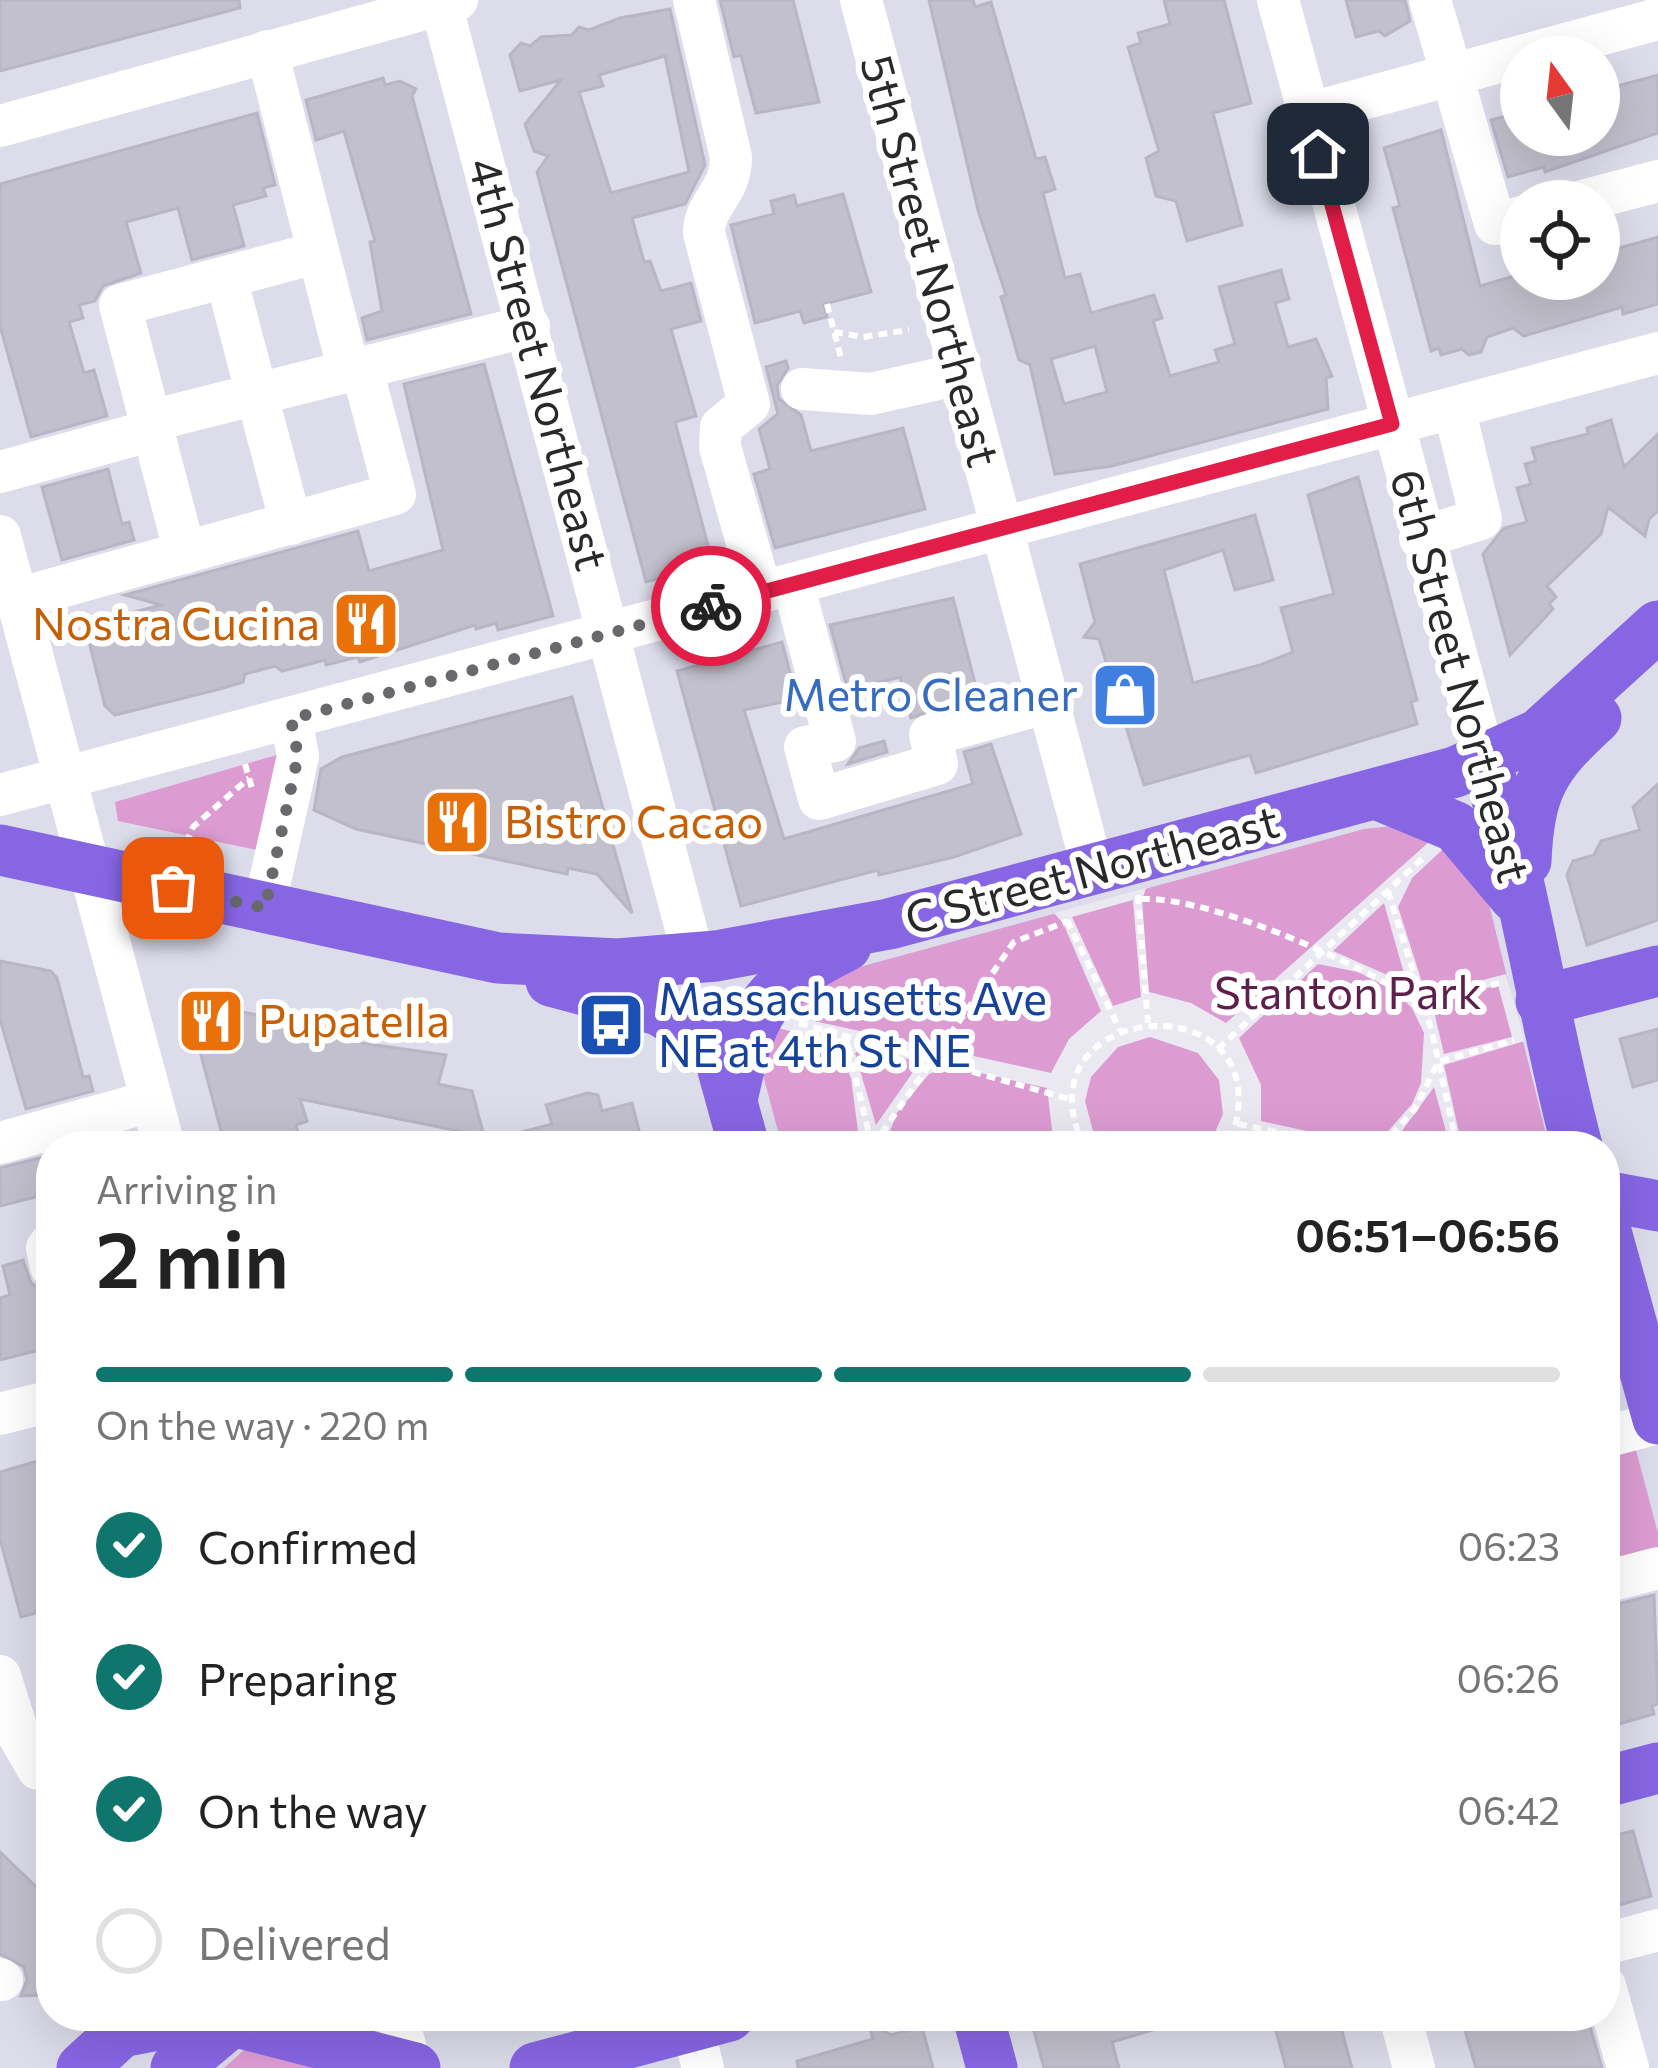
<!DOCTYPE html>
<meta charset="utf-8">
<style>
body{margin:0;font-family:Commissioner,sans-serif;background:#f6f6f6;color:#222;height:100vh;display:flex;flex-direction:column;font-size:45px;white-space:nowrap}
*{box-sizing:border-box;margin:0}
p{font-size:39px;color:#767676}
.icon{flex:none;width:66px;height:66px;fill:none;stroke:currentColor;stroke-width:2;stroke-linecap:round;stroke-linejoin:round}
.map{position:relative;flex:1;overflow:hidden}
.panel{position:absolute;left:36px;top:1131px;width:1584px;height:900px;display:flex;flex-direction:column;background:#fff;border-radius:48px;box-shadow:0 12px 48px #0002}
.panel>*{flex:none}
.needle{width:78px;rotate:345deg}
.buttons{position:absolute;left:1500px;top:36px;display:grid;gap:24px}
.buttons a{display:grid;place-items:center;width:120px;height:120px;border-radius:50%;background:#fff;box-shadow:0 12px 48px #0002;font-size:60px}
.pin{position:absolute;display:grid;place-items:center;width:102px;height:102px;color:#fff;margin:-51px;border-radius:24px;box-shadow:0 6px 18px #0006}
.courier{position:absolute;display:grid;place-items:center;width:120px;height:120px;margin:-60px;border:9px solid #e11d48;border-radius:50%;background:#fff;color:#222;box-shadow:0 3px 15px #0007}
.head em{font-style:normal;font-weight:600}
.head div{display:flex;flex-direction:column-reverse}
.head{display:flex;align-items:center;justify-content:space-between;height:204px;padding:0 60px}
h1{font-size:78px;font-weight:600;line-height:90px}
.bar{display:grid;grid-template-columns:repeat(4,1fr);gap:18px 12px;align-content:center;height:144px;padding:0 60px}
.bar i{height:15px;border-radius:9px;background:#e0e0e0}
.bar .current{background:#0f766e}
.bar p{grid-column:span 4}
ol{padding:0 60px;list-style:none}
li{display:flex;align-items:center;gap:36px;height:132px}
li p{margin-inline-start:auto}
li .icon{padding:12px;border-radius:50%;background:#0f766e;color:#fff;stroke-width:4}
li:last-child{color:#767676}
li i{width:66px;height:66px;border:6px solid #e0e0e0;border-radius:50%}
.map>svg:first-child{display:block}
.green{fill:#dc9cd2}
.plaza{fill:#eae9f2;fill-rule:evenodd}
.building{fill:#c1c0cc;stroke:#b8b5c5;stroke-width:3;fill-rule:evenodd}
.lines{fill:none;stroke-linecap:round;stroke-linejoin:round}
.path{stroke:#fff;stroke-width:6;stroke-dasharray:9 6;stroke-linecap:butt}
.minor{stroke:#fff;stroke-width:42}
.major{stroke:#8766e4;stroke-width:51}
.done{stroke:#68686d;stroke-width:12;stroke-dasharray:0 21.6}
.route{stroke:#e11d48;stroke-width:15}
.labels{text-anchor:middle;stroke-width:12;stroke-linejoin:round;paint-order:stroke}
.street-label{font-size:45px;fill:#292929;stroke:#fff}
.food-label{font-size:45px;fill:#c56008;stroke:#fff;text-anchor:start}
.shop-label{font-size:45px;fill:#366cbe;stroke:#fff;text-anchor:end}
.park-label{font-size:45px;fill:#5f1f4d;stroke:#fff}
.transit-label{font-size:45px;fill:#164399;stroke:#fff;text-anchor:start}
</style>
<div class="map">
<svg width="1658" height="2068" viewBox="0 0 1658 2068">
<rect width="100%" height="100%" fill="#dcdcea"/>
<g class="green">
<polygon points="280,754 262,851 118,821 115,802"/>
<polygon points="1402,825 1431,831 1482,876 1549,1146 782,1146 763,1075 765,1041 823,977 1364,829"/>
<polygon points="1633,1439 1658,1533 1658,1561 1605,1575 1605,1447"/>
<polygon points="245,2049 323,2068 224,2068"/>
</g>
<path class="plaza" d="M1432 833 1442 850 1412 878 1398 907 1426 995 1506 974 1525 1041 1444 1065 1462 1146H1450L1434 1087 1391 1146H1295L1257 1138 1254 1146H1209L1223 1114 1219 1080 1198 1053 1150 1037 1118 1047 1091 1077 1085 1101 1097 1146H1054L1047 1088 950 1066 929 1074 919 1086 897 1113 884 1146H860L851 1078 838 1049 824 1039 769 1026 782 1014 1051 1073 1069 1039 1101 1011 1063 923 1054 913 1146 888 1142 900 1149 992 1191 1003 1226 1023 1430 841ZM1133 900 1141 997 1113 1006 1072 917ZM1384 903 1405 977 1403 982 1333 951ZM1318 964 1358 972 1394 990 1412 1008 1424 1033 1421 1083 1412 1104 1375 1146 1261 1121V1085L1239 1038ZM1498 985 1512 1037 1444 1054 1432 1003ZM862 1048 920 1062 876 1125 855 1053Z"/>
<g class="building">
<polygon points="0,0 239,0 240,8 0,71"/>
<polygon points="720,0 793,0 819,102 756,113 741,55 734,57"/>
<path d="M929 0H973L975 7 991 2 1036 159 1045 157 1055 189 1043 193 1065 278 1080 274 1091 313 1154 295 1162 318 1153 321 1170 376 1219 362 1215 350 1235 344 1219 287 1281 270 1289 299 1275 303 1288 347 1316 339 1332 376 1326 378 1328 409 1112 466 1055 474 1030 365 1019 360 1001 297 1006 295 978 210ZM1095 346 1107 392 1064 404 1051 359Z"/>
<polygon points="1164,0 1224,0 1251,103 1213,113 1242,225 1187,241 1176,201 1156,196 1146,158 1159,151 1128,47 1141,43 1138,33 1170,24"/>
<polygon points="1346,0 1405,0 1410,21 1385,36 1379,31 1356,37"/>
<path d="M670 9 705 165 685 204 632 218 644 262 650 261 661 291 691 283 701 321 671 329 696 416 675 422 713 564 646 582 537 172 548 156 534 151 525 124 561 80 520 91 510 55 521 43 530 46 541 37 572 35 579 27 589 30 620 18ZM665 56 689 172 611 193 579 92 603 86 599 75Z"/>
<polygon points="1658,75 1658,133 1545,172 1544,167 1508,177 1491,120 1521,112 1521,135 1599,135 1599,91"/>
<polygon points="383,78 385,85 400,81 416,89 412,96 471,314 367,340 362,318 382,311 370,242 375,241 344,131 316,140 306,100"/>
<polygon points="257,113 275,185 263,188 266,196 233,205 244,246 192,260 178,208 126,222 141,273 103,286 95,301 79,305 83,318 69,322 84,373 94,370 107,416 31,437 0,326 0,184"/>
<polygon points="1441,130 1480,286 1521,274 1521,279 1599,279 1599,254 1658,237 1658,304 1623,314 1622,307 1524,336 1513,328 1487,337 1481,352 1469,355 1462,349 1441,355 1439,348 1431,351 1393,208 1400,206 1384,148"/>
<polygon points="843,194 871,292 824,304 827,317 804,323 800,311 755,323 731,225 774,214 771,201 794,195 797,206"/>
<polygon points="786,361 788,368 777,386 779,399 801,415 811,451 903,428 925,509 775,548 754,474 770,469 759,429 778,414 766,367"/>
<polygon points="484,364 553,616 498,630 496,623 476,629 475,625 360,662 358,657 326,665 325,660 282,671 275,666 245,674 243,682 220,689 115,715 105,706 85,625 161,605 125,595 358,531 369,571 443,550 404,384"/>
<polygon points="1611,420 1624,467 1658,434 1658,511 1649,519 1645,536 1608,507 1601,534 1547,586 1556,597 1549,604 1553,609 1510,655 1483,554 1504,528 1527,522 1517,488 1531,484 1525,464 1536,461 1532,448 1588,434 1587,428"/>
<polygon points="108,469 122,524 129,522 134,540 62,560 42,487"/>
<polygon points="1358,477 1417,700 1411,702 1417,724 1256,773 1250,755 1144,785 1099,639 1084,637 1095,622 1080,564 1255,515 1273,580 1235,590 1223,550 1164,570 1193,683 1260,665 1293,652 1281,608 1334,594 1308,495"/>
<polygon points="953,598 978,695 911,718 900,677 848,691 830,625"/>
<polygon points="782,642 797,699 744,710 784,839 973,784 964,752 991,744 1021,834 954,857 879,875 878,870 741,906 677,671"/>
<polygon points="572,697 632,913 597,874 568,868 567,874 356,829 314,810 321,769 342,757"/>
<polygon points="884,741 887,752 848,764 859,748"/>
<polygon points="1658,784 1658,920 1587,945 1567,875 1573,861 1594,855 1601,841 1640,830 1633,807"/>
<polygon points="0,961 51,971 57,978 83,1077 89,1076 93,1091 26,1109 0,1019"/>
<polygon points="187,1002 363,1034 361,1043 446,1055 438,1084 472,1091 484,1136 300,1099 307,1121 296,1125 302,1146 225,1146"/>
<polygon points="1658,1029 1658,1080 1633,1087 1620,1039"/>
<polygon points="587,1093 598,1095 602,1111 632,1103 643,1146 500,1146 499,1138 552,1124 546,1105"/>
<polygon points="51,1155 51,1193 0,1206 0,1168"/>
<polygon points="23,1260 31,1283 45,1292 51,1347 0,1360 0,1298 10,1295 3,1266"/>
<polygon points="51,1457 51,1609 21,1617 0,1539 0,1472"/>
<polygon points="1654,1595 1658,1704 1652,1706 1654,1714 1605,1728 1605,1658 1614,1656 1605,1607"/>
<polygon points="1633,1831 1651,1896 1605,1909 1605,1838"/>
<polygon points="0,1852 51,1901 51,1979 41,1995 21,1996 27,1980 24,1967 0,1954"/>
<polygon points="1030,2016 1180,2016 1180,2022 1112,2042 1119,2068 1044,2068"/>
<polygon points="1272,2016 1338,2016 1352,2068 1286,2068"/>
<polygon points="1468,2016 1587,2016 1602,2068 1476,2068 1464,2027 1470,2024"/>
<polygon points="868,2022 891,2035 922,2027 933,2068 798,2068 797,2061 873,2039"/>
</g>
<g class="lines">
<g class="path">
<polyline points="827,304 841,358"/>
<polyline points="834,332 863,337 909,330"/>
<polyline points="245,764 253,792"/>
<polyline points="186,843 193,827 249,778"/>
<polyline points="1388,891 1432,1032 1457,1146"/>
<polyline points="1138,895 1148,1023"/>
<path d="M1141 899C1210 896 1365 965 1421 1005L1499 983"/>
<polyline points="1067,920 1120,1030"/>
<polyline points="799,1023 1073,1100"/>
<polyline points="845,1034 872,1146"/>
<polyline points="1218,1049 1426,855"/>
<polyline points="1238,1124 1345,1146"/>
<polyline points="873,1146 1014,942 1068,921"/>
<path d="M1084 1146C1011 996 1294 976 1229 1146"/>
<polyline points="1381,1146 1415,1109 1438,1062 1514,1040"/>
</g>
<g class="minor">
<polyline points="440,0 694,959"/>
<path d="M694 0 731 157C731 194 704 203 704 233L749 404 721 427 720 447 761 592"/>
<polyline points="861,0 1093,870"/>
<polyline points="1278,0 1485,760"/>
<polyline points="1430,0 1495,224 1521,217"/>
<polyline points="267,51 348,368"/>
<polyline points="1307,114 1658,19"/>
<polyline points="0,126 457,0"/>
<polyline points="1582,201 1658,181"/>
<polyline points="226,277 291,524"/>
<polyline points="802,389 871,394 960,374"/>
<polyline points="150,421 529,326"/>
<polyline points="0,472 153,430"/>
<polyline points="0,536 164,1146"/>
<polyline points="1420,538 1481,519 1454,408"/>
<polyline points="185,553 120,305 316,253"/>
<polyline points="793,584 835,741 805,747 819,799 937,764 930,735 1049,702"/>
<polyline points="17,599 395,494 362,369"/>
<polyline points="0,795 1658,353"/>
<polyline points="264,908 298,756 291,719"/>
<polyline points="0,1143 152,1101"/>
<polyline points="51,1243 47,1248 51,1267"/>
<polyline points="0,1414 51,1401"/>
<polyline points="1605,1437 1658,1423"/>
<polyline points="1605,1582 1658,1568"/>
<polyline points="0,1676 19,1736 38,1769"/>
<polyline points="1605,1944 1658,1930"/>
<polyline points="0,1979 2,1980"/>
<polyline points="1605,1986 1628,2068"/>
<polyline points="397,2016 411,2068"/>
<polyline points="1400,2016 1414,2068"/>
<polyline points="692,2026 703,2068"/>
</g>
<g class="major">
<path d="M1485 760C1526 885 1543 1018 1577 1146"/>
<polyline points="1376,794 1456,827 1515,897"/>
<polyline points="0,850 498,958 618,964 716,956 889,924 1455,772 1539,734 1658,626"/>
<path d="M1526 861C1529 790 1543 766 1596 718"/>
<polyline points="551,981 659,1010 716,1045"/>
<polyline points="1541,1001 1658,971"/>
<polyline points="723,1070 744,1146"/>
<path d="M732 1100C751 1010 762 988 846 946"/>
<polyline points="1605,1196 1658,1206"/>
<polyline points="1605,1228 1658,1419"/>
<polyline points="1605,1782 1658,1768"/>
<polyline points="978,2016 992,2068"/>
<polyline points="121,2032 191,2019 233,2021 415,2068"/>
<polyline points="82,2068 139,2016"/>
<polyline points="176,2068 238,2016"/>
<polyline points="535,2068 729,2016"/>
</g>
</g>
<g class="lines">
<polyline class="done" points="173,888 265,908 298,756 291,719 711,606"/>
<polyline class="route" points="711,606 1392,424 1318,154"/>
</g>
<defs>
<symbol id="restaurant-square" viewBox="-11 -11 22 22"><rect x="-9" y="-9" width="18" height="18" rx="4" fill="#e8710a" stroke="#fff"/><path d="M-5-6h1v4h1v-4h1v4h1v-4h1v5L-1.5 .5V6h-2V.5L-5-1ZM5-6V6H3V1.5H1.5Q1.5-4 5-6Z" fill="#fff"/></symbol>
<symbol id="shop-square" viewBox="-11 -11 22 22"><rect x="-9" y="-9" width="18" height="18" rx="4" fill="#3f7fe0" stroke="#fff"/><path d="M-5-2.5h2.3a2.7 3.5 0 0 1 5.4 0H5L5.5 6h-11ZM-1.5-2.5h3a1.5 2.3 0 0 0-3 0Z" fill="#fff"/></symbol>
<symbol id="bus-square" viewBox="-11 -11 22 22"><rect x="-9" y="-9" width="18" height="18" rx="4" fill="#1a4fb4" stroke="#fff"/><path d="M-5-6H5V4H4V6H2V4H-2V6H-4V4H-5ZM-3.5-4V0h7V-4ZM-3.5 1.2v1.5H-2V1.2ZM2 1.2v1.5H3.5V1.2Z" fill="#fff"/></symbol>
</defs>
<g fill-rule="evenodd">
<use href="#restaurant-square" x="328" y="586" width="76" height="76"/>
<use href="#shop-square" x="1087" y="657" width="76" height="76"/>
<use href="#restaurant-square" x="419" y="784" width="76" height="76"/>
<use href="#restaurant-square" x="173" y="983" width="76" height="76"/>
<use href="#bus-square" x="573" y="987" width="76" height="76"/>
</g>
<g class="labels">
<g class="street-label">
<text transform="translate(930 261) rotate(75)" y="16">5th Street Northeast</text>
<text transform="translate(538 364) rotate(75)" y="16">4th Street Northeast</text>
<text transform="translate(1460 676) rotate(75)" y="16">6th Street Northeast</text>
<text transform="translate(1092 870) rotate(-15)" y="16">C Street Northeast</text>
</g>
<g class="food-label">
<text x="320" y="640" text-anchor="end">Nostra Cucina</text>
<text x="504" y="838">Bistro Cacao</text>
<text x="258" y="1037">Pupatella</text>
</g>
<g class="shop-label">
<text x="1078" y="711">Metro Cleaner</text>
</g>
<g class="park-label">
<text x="1348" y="1009">Stanton Park</text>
</g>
<g class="transit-label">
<text x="658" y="1015">Massachusetts Ave<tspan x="658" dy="52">NE at 4th St NE</tspan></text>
</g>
</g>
</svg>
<div class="buttons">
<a><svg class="needle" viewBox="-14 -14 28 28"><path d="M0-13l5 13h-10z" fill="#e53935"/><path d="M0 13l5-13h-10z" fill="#767676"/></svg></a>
<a><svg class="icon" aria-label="locate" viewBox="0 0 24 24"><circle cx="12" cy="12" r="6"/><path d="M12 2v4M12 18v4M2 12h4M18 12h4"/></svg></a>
</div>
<div class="pin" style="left:173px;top:888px;background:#ea580c"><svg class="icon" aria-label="bag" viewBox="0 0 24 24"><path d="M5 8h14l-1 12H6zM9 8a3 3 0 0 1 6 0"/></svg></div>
<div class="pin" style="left:1318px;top:154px;background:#1f2937"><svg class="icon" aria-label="home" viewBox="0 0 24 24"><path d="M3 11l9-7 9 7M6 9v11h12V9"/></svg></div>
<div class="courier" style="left:711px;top:606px"><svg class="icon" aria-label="bike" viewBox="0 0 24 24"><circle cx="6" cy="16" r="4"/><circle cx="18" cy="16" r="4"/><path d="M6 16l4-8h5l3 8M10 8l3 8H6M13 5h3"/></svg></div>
<section class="panel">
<div class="head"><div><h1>2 min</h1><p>Arriving in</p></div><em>06:51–06:56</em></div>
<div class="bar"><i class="current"></i><i class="current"></i><i class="current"></i><i></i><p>On the way · 220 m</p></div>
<ol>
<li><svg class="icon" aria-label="check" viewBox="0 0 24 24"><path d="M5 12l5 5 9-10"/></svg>Confirmed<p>06:23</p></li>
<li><svg class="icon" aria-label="check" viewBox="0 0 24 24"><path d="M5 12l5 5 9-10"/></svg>Preparing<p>06:26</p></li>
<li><svg class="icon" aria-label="check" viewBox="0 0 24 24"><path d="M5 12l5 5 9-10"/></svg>On the way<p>06:42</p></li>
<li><i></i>Delivered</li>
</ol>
</section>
</div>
